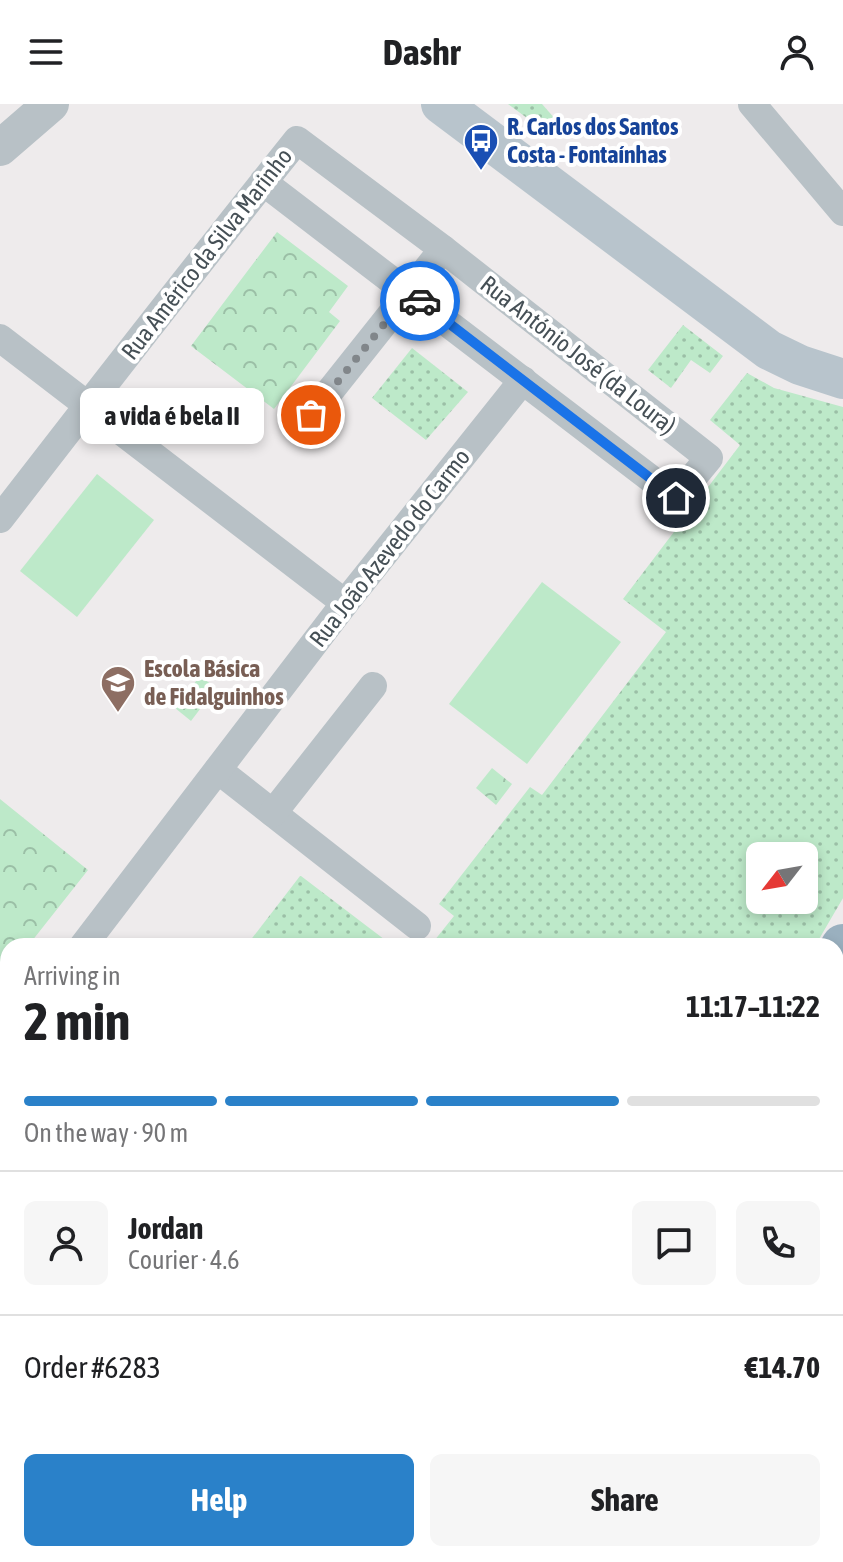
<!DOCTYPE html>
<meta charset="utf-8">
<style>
body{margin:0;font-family:"Asap Condensed",sans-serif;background:#f6f6f6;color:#202124;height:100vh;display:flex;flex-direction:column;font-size:30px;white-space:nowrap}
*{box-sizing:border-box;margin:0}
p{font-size:26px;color:#757577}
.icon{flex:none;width:44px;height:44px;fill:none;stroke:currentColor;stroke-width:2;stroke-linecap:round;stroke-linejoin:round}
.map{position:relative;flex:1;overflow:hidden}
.sheet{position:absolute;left:0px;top:834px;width:844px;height:624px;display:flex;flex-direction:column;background:#fff;border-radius:24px 24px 0 0;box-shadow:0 4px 12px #0003}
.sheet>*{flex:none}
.needle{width:52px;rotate:239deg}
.buttons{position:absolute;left:746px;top:738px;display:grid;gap:16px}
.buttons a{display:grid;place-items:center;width:72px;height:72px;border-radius:12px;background:#fff;box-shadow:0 4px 12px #0003;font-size:40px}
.pin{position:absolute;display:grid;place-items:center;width:68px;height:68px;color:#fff;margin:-34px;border:4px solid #fff;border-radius:50%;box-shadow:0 2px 8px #0007}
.courier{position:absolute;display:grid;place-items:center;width:80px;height:80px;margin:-40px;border:6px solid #1a73e8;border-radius:50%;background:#fff;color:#222;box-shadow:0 2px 10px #0007}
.bubble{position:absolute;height:56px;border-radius:12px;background:#fff;box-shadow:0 4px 12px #0003;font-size:26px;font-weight:700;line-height:56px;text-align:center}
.headline em{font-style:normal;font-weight:700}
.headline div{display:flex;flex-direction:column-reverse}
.headline{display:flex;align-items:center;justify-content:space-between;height:136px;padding:0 24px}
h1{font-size:52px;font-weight:700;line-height:60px}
.bar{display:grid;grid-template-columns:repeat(4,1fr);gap:12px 8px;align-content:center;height:96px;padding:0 24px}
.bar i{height:10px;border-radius:6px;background:#e0e0e0}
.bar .current{background:#2a81c9}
.bar p{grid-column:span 4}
.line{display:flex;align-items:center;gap:20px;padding:0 24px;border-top:2px solid #e0e0e0}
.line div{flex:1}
.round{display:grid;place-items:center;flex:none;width:84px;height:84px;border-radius:12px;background:#f6f6f6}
.cta{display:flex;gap:16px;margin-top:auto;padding:16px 24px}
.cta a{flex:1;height:92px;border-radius:12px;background:#2a81c9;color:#fff;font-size:32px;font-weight:700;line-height:92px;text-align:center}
.cta a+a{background:#f6f6f6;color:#202124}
header{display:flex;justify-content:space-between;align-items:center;height:104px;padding:0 24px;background:#fff;font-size:36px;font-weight:700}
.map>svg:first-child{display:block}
.grass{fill:url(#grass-dots);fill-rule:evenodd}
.forest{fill:url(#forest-crowns)}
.pitch{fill:#bde9c9}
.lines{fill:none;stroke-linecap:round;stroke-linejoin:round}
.stream{stroke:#8ed9e1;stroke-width:7}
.minor{stroke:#b8c1c6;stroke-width:28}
.tertiary{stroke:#b8c1c6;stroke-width:36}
.secondary{stroke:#b8c4cc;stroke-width:40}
.trunk{stroke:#9ab0bf;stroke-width:44}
.done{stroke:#81868a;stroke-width:8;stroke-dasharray:0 14.4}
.route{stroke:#1a73e8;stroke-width:10}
.labels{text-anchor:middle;stroke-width:8;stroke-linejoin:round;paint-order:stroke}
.transit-label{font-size:24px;font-weight:bold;fill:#164399;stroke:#fff;text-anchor:start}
.street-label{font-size:24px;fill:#465056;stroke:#fff}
.education-label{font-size:24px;font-weight:bold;fill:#785e54;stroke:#fff;text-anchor:start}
</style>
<header><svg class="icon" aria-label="menu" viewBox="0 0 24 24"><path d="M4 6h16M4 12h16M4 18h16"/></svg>Dashr<svg class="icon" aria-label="person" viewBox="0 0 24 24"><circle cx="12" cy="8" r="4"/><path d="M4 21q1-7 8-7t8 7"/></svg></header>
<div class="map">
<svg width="843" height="1458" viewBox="0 0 843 1458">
<defs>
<pattern id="grass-dots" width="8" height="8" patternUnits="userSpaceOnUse" patternTransform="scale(2)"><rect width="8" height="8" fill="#bde9c9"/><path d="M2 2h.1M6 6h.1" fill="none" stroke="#9bbfa6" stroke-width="1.8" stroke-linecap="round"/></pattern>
<pattern id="forest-crowns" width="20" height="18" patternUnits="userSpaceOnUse" patternTransform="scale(2)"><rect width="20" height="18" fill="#bde9c9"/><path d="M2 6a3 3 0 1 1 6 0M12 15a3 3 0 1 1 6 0" fill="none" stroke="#9bbfa6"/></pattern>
</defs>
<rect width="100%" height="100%" fill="#eeebec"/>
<g class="grass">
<polygon points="508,0 542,0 571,33 554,34"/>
<polygon points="683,221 723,252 710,269 691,256 671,284 648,266"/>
<polygon points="412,244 468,288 426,336 372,294"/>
<path d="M747 269 774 284 843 303V794L815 842H430L454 812 439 800 530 683 542 691 666 528 623 495 740 341 710 316ZM760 752H804V796H760Z"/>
<polygon points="300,772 301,772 393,842 246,842"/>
<polygon points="8,997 8,1450 458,1450 454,1458 0,1458 0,1007"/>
</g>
<g class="forest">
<polygon points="277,128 348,182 329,208 340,217 274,305 191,242"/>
<polygon points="200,572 216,584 191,617 175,604"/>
<polygon points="492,664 512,680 496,701 476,684"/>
<polygon points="0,695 88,766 28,842 8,842 8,867 0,877"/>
</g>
<g class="pitch">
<polygon points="97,370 154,416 77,513 20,467"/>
<polygon points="542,478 621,538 527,660 449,600"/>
</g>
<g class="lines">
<polyline class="stream" points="0,1378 8,1371"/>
<g class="minor">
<polyline points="752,0 843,108"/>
<polyline points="0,234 345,499"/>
<polyline points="311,311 443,145"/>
<path d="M0 415C98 288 197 161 297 36L443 145 709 354 676 394 263 78"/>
<polyline points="218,666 417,822"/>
<polyline points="273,709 373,582"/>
<polyline points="83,842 345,499 523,276"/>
<polyline points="0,949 8,939"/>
<polyline points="836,1447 843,1433"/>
</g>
<polyline class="tertiary" points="0,44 51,0"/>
<polyline class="secondary" points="441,0 769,246 800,261 843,275"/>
<g class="trunk">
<polyline points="836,854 843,842"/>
<polyline points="836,949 843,936"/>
<polyline points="485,1458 490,1450"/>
<polyline points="537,1458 542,1450"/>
</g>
</g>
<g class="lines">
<polyline class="done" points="311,311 409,189 420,197"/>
<polyline class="route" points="420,197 676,394"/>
</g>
<defs>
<symbol id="bus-pin" viewBox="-11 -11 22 30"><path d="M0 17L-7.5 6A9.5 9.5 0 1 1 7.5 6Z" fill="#1a4fb4" stroke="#fff"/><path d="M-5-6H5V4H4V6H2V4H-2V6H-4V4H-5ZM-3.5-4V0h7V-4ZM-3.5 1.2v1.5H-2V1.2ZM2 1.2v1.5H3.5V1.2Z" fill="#fff"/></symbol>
<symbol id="school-pin" viewBox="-11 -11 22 30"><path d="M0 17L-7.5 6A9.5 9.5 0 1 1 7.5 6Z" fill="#8d6e63" stroke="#fff"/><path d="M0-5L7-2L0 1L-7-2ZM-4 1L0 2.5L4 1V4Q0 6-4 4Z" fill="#fff"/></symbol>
</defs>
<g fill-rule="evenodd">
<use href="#bus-pin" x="461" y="17" width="40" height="54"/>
<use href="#school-pin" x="98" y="559" width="40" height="54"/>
</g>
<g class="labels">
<g class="transit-label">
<text x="507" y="31">R. Carlos dos Santos<tspan x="507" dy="28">Costa - Fontaínhas</tspan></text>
</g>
<g class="street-label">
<text transform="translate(207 150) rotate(-52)" y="8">Rua Américo da Silva Marinho</text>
<text transform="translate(578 251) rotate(38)" y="8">Rua António José (da Loura)</text>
<text transform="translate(390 444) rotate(-52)" y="8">Rua João Azevedo do Carmo</text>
</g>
<g class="education-label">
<text x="144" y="573">Escola Básica<tspan x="144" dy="28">de Fidalguinhos</tspan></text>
</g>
</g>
</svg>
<div class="buttons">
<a><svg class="needle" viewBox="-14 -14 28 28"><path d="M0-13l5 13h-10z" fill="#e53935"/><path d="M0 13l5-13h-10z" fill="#757577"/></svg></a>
</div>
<div class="pin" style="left:311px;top:311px;background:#ea580c"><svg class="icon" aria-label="bag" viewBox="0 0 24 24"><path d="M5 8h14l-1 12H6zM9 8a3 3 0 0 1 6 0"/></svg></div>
<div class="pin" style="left:676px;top:394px;background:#1f2937"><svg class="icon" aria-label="home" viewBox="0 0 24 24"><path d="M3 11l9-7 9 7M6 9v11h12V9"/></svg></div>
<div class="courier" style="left:420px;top:197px"><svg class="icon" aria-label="car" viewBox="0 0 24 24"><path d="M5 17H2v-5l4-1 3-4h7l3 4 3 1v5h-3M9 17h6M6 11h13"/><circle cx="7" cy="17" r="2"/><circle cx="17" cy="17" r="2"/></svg></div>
<div class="bubble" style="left:80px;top:284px;width:184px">a vida é bela II</div>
<section class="sheet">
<div class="headline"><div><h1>2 min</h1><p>Arriving in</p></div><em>11:17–11:22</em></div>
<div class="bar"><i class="current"></i><i class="current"></i><i class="current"></i><i></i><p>On the way · 90 m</p></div>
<div class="line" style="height:144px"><a class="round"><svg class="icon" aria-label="person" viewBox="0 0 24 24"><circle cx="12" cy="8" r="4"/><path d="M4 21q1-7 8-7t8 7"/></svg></a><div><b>Jordan</b><p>Courier · 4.6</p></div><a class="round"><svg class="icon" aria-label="chat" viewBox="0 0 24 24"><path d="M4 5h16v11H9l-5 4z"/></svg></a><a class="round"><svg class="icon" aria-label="phone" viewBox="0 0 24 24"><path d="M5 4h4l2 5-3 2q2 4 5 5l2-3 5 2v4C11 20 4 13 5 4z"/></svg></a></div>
<div class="line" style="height:104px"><div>Order #6283</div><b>€14.70</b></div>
<div class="cta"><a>Help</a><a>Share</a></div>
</section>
</div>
